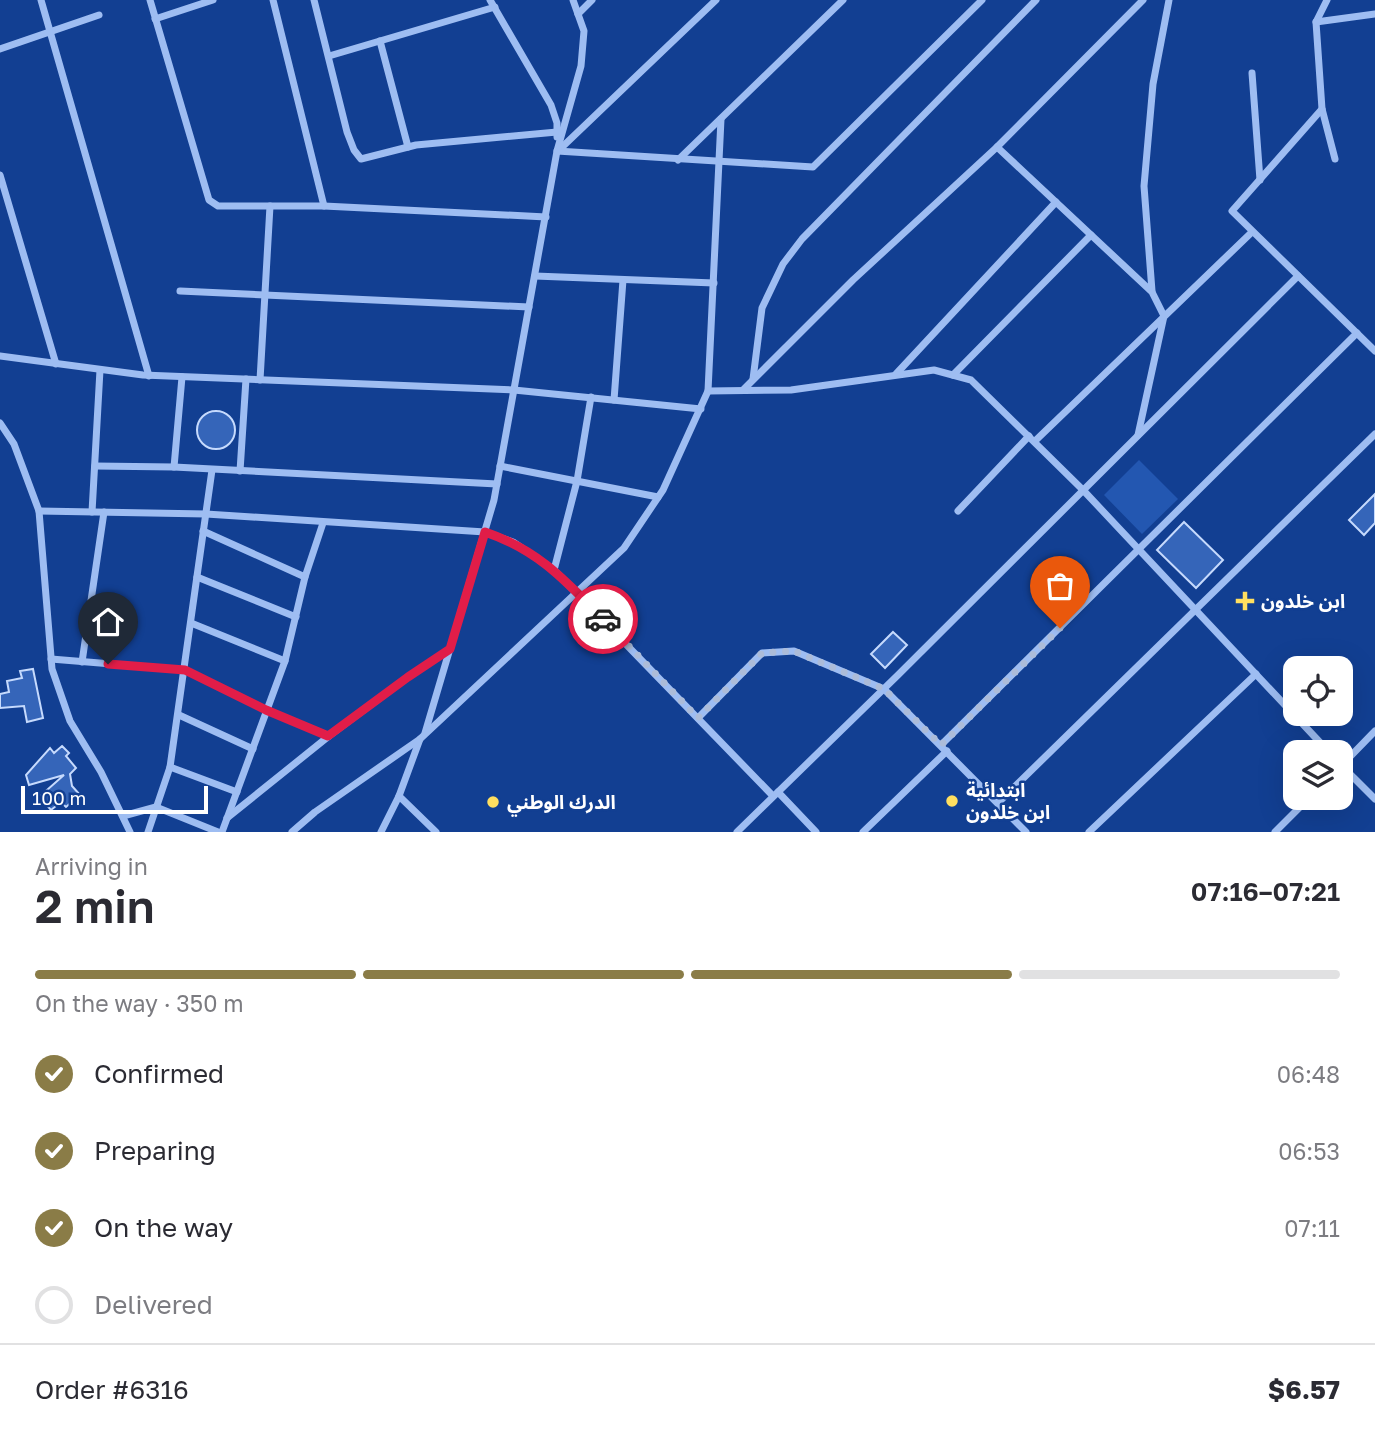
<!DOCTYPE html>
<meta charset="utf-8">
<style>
body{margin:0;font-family:"Golos Text","Noto Sans Arabic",sans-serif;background:#f7f7f7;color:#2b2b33;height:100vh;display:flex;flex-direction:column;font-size:26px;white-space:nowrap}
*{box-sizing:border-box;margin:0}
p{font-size:23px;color:#7c7c81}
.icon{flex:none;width:38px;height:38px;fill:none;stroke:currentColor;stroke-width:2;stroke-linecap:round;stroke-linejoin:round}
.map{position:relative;height:832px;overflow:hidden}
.drawer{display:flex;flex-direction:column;background:#fff;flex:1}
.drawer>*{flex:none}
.controls{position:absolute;left:1283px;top:656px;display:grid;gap:14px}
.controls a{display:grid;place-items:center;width:70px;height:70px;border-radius:14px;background:#fff;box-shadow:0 7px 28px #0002;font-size:35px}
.scale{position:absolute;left:21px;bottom:18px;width:187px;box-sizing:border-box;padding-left:7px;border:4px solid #fff;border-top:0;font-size:19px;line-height:24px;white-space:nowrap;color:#fff;-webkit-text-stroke:5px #123f92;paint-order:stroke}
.pin{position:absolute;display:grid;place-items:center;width:60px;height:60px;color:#fff;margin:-72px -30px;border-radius:50% 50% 50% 0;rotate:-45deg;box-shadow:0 0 7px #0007}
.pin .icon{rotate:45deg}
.courier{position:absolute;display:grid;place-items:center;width:70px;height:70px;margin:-35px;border:5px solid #e11d48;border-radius:50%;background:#fff;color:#222;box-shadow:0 2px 9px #0007}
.summary em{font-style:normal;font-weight:600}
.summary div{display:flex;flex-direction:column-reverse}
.summary{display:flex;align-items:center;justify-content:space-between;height:119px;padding:0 35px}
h1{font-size:46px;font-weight:600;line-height:52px}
.bar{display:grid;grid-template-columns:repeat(4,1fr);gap:10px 7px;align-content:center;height:84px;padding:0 35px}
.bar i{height:9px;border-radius:5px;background:#e1e1e2}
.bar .on{background:#8a7c47}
.bar p{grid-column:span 4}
.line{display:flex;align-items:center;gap:18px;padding:0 35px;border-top:2px solid #e1e1e2}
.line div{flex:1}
ol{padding:0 35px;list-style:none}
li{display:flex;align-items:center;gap:21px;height:77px}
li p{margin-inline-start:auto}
li .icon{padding:7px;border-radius:50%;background:#8a7c47;color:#fff;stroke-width:4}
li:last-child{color:#7c7c81}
li i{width:38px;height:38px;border:4px solid #e1e1e2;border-radius:50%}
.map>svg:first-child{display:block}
.green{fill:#2357b1}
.building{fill:#3565b9;stroke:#c6dafd;stroke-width:2}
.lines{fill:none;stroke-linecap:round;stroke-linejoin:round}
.minor{stroke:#9ebdf2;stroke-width:7}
.done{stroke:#acbcd9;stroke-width:7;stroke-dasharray:0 12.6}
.route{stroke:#e11d48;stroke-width:9}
.poi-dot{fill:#ffdf60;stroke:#123f92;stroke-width:2.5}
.labels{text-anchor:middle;stroke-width:5;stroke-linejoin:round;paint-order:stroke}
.poi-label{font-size:19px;font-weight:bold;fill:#fff;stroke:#123f92;text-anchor:start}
</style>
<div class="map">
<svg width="1375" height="832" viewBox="0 0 1375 832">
<rect width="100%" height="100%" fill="#123f92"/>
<polygon class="green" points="1139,460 1178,499 1142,534 1104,495"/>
<g class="building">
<circle cx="216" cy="430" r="19"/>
<polygon points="1375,494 1375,523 1364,535 1349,520"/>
<polygon points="1184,522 1223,560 1196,588 1157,550"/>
<polygon points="893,632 907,645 885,668 871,654"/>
<polygon points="33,669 43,718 27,722 24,706 0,708 0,694 9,692 7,681 22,678 20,671"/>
<polygon points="62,746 69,753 66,756 76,768 70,774 72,786 80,795 66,807 61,802 51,810 39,797 64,775 29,785 26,775 50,748 54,753"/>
</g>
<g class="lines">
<g class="minor">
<polyline points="41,0 149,376"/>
<polyline points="150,0 209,200 218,206 324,206 546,217"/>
<polyline points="273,0 324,206"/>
<polyline points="314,0 347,132 354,150 361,159 416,145 557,132"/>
<polyline points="490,0 551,105 557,123 557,137"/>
<polyline points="1327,0 1316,22 1322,109 1335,159"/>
<polyline points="578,14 592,0"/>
<polyline points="155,19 213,0"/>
<polyline points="1316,22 1375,14"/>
<polyline points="380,41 408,147"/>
<polyline points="0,49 99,15"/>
<polyline points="329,56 495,7"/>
<polyline points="1252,73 1260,180"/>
<polyline points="1322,109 1232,211 1375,351"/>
<polyline points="997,147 1152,292 1164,316 1138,435"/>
<polyline points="557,151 813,167 982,0"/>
<polyline points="558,151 716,0"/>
<polyline points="678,160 843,0"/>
<polyline points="0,175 56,364"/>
<polyline points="535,276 714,283"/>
<polyline points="180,291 529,307"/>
<polyline points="1152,291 1144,186 1153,84 1169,0"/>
<polyline points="0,356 143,375 514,390 701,409"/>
<polyline points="896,374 1056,202"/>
<polyline points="953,375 1091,235"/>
<polyline points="753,379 762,308 783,264 802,239 1036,0"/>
<polyline points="260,380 270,206"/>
<polyline points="744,389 853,280 997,147 1143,0"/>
<polyline points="708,391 791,390 934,370 971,380 1083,490 1329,752"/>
<polyline points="614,400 623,280"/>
<polyline points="0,423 14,444 39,511 52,669 70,721 101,772 130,832"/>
<polyline points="1035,441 1252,232"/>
<polyline points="95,466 174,467 497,484"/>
<polyline points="500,466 658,497"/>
<polyline points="174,467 182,377"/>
<polyline points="240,471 246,379"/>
<polyline points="39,511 206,514 485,532 513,542 554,570 773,796"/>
<polyline points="958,511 1029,436"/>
<polyline points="92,512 100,370"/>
<polyline points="203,531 305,577"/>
<polyline points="554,570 577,481 591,397"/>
<polyline points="197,577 296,617"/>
<polyline points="191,623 285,661"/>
<polyline points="51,659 185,670 266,710 329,736 227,818"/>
<polyline points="82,662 104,512"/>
<polyline points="179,715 253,749"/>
<polyline points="698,718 762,653 794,651 884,689 1026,832"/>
<polyline points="425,733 494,500 557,151 581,66 584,31 573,0"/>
<polyline points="329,736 408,677 450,649"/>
<polyline points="941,745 1357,333"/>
<polyline points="1340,764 1375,799"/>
<polyline points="170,767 237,792"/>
<polyline points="1340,767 1375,731"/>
<polyline points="778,792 816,832"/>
<polyline points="399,796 436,832"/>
<polyline points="998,803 1375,434"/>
<polyline points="123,816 156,807 218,832"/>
<polyline points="148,832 170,767 212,470"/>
<polyline points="222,832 285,661 305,577 323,523"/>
<polyline points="292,832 315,812 420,739 624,548 663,490 708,391 721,119"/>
<polyline points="381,832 399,796 420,739"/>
<polyline points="737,832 898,675 1298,276"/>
<polyline points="863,832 947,751"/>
<polyline points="1089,832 1256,674"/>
<polyline points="1275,832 1309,798"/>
</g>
</g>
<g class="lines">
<polyline class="done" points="603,619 698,718 762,653 794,651 884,689 941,745 1060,628"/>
<path class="route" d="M108 664 185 670 266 710 328 736 408 677 450 649 485 532C538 550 565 580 603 619"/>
</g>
<g class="poi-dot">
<path d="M1241.5 590.5h7v7h7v7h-7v7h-7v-7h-7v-7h7z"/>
<circle cx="952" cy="801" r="7"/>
<circle cx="493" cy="802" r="7"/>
</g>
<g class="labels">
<g class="poi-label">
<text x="1261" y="608">ابن خلدون</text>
<text x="966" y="797">ابتدائية<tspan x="966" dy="22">ابن خلدون</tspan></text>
<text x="507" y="809">الدرك الوطني</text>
</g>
</g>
</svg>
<div class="controls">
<a><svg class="icon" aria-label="locate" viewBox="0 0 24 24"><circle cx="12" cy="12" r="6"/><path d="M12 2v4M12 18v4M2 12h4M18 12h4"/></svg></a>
<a><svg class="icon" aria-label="layers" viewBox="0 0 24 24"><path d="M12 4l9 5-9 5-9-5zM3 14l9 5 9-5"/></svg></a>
</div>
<div class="scale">100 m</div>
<div class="pin" style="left:1060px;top:628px;background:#ea580c"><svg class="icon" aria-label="bag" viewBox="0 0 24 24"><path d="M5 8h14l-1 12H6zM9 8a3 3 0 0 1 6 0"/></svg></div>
<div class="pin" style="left:108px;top:664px;background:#1f2937"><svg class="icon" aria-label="home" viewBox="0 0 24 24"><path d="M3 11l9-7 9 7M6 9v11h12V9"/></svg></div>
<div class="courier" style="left:603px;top:619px"><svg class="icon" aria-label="car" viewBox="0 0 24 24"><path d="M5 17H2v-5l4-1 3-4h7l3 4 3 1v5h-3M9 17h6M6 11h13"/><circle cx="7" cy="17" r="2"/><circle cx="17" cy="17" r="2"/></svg></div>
</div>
<section class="drawer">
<div class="summary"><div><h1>2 min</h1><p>Arriving in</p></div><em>07:16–07:21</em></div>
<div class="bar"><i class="on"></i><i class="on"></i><i class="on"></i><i></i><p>On the way · 350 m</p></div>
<ol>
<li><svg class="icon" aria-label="check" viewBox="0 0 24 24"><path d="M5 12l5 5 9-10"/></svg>Confirmed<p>06:48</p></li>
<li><svg class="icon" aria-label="check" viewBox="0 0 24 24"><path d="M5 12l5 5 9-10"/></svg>Preparing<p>06:53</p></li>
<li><svg class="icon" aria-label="check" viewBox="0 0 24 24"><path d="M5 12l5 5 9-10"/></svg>On the way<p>07:11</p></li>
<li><i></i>Delivered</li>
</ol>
<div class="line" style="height:91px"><div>Order #6316</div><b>$6.57</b></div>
</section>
